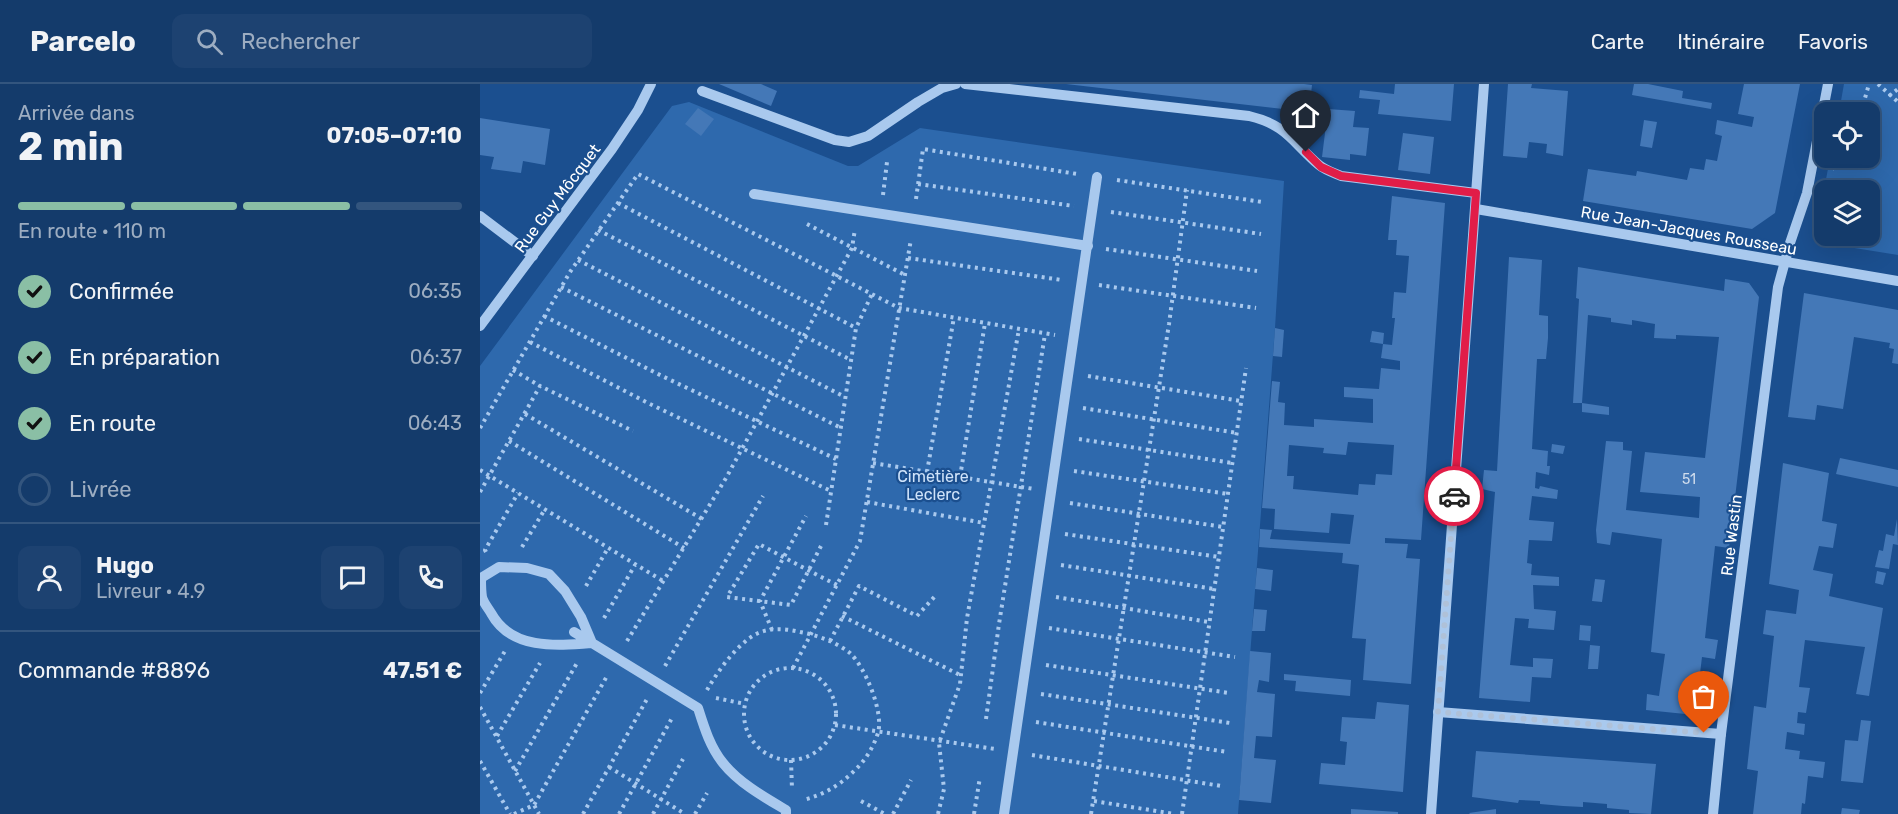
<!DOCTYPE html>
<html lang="fr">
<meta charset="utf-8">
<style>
body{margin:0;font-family:Rubik,sans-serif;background:#1d4271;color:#f1f3f6;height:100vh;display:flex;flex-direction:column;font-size:22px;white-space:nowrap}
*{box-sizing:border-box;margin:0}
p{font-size:20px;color:#9dadc1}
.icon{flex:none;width:33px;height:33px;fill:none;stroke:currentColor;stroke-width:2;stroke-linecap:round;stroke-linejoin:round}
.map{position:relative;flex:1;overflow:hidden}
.sheet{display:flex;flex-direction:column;background:#143b6b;width:480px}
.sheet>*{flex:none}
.tools{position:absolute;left:1334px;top:18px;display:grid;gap:12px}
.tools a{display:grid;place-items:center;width:66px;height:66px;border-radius:12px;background:#143b6b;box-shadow:0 6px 24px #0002,0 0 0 2px #33557e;font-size:30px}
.pin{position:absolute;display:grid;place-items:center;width:51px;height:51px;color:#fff;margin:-62px -26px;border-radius:50% 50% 50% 0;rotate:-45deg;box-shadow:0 0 6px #0007}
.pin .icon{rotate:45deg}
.courier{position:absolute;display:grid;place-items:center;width:60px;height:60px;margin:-30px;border:4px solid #e11d48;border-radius:50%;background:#fff;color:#222;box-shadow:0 2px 8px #0007}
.summary em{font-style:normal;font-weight:700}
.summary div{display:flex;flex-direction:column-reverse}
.summary{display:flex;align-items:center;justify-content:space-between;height:102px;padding:0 18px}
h1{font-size:39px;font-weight:700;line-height:45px}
.bar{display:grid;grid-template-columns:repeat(4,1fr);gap:9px 6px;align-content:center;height:72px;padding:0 18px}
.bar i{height:8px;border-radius:4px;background:#33557e}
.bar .active{background:#8abfa5}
.bar p{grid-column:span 4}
.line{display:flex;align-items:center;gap:15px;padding:0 18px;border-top:2px solid #33557e}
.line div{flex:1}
.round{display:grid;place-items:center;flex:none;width:63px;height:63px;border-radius:12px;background:#1d4271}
ol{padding:0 18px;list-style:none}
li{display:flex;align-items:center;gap:18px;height:66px}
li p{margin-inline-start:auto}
li .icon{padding:6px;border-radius:50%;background:#8abfa5;color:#111;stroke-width:4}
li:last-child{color:#9dadc1}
li i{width:33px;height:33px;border:3px solid #33557e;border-radius:50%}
header{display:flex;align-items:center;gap:36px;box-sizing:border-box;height:84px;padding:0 30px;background:#143b6b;border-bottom:2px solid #33557e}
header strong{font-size:28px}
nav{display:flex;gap:33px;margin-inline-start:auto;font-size:21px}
.search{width:420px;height:54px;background:#1d4271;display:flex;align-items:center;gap:15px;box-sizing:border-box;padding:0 21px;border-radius:12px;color:#9dadc1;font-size:22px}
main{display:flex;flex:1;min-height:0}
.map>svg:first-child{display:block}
.green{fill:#2e69ad}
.building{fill:#4478b7;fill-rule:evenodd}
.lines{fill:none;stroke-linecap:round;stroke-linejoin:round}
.path{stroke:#a9c9ee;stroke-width:4;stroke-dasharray:3 4.5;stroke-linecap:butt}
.minor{stroke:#a9c9ee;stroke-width:10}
.done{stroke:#afc1d8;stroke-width:6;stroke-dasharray:0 10.8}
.route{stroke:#e11d48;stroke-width:8}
.labels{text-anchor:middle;stroke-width:4.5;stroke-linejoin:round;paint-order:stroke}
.number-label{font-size:14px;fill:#d0dded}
.street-label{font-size:16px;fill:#fff;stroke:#1b4f8f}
.park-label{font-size:16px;fill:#cfe3fa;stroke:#1b4f8f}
</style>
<header>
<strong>Parcelo</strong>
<div class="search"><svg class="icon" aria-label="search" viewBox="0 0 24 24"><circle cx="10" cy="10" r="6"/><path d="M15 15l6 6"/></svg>Rechercher</div>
<nav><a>Carte</a><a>Itinéraire</a><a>Favoris</a></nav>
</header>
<main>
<section class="sheet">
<div class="summary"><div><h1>2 min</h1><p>Arrivée dans</p></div><em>07:05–07:10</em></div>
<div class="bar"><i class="active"></i><i class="active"></i><i class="active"></i><i></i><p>En route · 110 m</p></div>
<ol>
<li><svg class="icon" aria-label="check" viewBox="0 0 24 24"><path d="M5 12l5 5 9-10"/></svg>Confirmée<p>06:35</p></li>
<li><svg class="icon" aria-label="check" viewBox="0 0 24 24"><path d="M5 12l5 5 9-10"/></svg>En préparation<p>06:37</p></li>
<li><svg class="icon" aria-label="check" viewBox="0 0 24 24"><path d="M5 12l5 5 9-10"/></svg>En route<p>06:43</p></li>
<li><i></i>Livrée</li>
</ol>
<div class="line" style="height:108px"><a class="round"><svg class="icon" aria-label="person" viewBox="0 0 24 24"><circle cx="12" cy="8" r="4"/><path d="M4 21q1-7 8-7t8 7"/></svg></a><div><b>Hugo</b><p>Livreur · 4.9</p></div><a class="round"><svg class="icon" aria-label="chat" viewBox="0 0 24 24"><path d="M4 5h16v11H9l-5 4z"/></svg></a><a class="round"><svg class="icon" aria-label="phone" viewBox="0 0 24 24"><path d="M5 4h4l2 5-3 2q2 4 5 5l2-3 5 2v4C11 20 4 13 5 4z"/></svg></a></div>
<div class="line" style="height:78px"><div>Commande #8896</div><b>47.51 €</b></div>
</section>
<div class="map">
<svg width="1418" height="730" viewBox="0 0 1418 730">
<rect width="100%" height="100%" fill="#1b4f8f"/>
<g class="green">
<polygon points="1364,0 1418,0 1418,171 1337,158 1344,107 1344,152 1389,152 1389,106 1344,106 1350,74 1389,74 1389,28 1359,28"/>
<polygon points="209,18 368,82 378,82 440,44 804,97 795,244 758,730 0,730 0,282 192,22"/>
</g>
<g class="building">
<polygon points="239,0 281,0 297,7 291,22"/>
<polygon points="586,0 824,0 832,1 829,28"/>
<polygon points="915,0 974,0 971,37 898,30 900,16 879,14 880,6 914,10"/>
<polygon points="1028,0 1052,0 1051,4 1088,7 1083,72 1066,69 1067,60 1049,58 1047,74 1023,72"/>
<polygon points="1154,0 1168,0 1203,7 1202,14 1232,19 1231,25 1152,11"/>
<polygon points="1264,0 1320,0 1295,129 1272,145 1103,117 1108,85 1156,92 1157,87 1207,96 1210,84 1224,86 1226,75 1237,77 1242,52 1235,50 1237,36 1272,43 1274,33 1258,30"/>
<polygon points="218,24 234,35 221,52 205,40"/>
<polygon points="848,25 875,27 873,43 889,44 886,72 870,70 870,76 842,73"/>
<polygon points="0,34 70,45 65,81 43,77 41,89 11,85 14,73 0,71"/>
<polygon points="1164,36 1177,38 1172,64 1160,62"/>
<polygon points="923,49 954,53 950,90 918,86"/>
<path d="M912 112 965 119 941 456 905 454V459L928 460 926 474 940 475 931 600 883 596 886 555 872 554 879 481 862 479 863 469 779 463 780 445 792 446 790 455 870 460 874 431 851 429 849 449 794 445 795 425 782 424 792 297 800 298 798 318 805 319 804 341 834 343V335L893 339V315L864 313V303L899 305 901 284 920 286V277L901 274 903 260 912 261 915 234H912L914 208 926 209 929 172 916 171 917 156H908ZM868 358 914 361 912 391 896 390 895 401 879 400 878 411 813 405 814 392H807L809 361 844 364 843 369 866 371Z"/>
<polygon points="1029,173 1062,176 1059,231 1068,232 1068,254 1066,275 1057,275 1052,365 1068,367 1067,382 1070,382 1069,391 1056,388 1055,404 1059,405 1060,402 1078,406 1077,415 1052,412 1049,436 1074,438 1072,457 1049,456 1047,479 1052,480 1051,491 1079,493 1079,502 1053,501 1054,525 1076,527 1074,546 1048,544 1049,535 1035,534 1030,581 1053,583 1053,574 1073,575 1071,594 1052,593 1050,618 999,614 1015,408 1002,405 1004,386 1017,387"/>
<polygon points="1098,183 1244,207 1245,195 1269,199 1279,213 1249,464 1235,462 1225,554 1238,556 1235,575 1222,573 1215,631 1166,626 1167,610 1179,612 1185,570 1171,568 1182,455 1132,448 1130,461 1117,459 1116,446 1126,357 1143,358 1143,366 1152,367 1146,426 1219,434 1220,413 1160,408 1165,368 1225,374 1239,253 1196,251 1196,255 1174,254 1175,240 1152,236 1152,241 1131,238 1131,234 1108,231 1102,319 1093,319 1099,215 1096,214"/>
<polygon points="1324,209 1418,226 1418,280 1412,279 1414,265 1409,264 1410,259 1374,253 1363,325 1337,321 1335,336 1308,333"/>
<polygon points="795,244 804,246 802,273 793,272"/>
<polygon points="892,247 904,249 903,260 890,258"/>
<polygon points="1102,319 1129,323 1129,331 1102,328"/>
<polygon points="1072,360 1085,362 1083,370 1071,368"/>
<polygon points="1360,374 1418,386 1418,403 1356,390"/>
<polygon points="1303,379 1349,389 1342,437 1357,440 1353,464 1339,462 1333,486 1353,490 1349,512 1403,524 1389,612 1376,610 1385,563 1325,556 1319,603 1330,604 1326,629 1318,628 1317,639 1325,640 1324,651 1307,648 1305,665 1320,667 1319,675 1345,678 1343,694 1328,692 1325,720 1322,719 1321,730 1273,730 1278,687 1267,685 1274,622 1286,624 1294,552 1283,550 1286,526 1316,530 1319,506 1289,500"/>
<polygon points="1417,435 1418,461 1413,460 1409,485 1395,483 1399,466 1403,467 1406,450 1414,452"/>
<polygon points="777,484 793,486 791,507 775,505"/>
<polygon points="1397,487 1406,489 1403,501 1395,499"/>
<polygon points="1115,495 1125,496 1122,518 1112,517"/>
<polygon points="774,525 787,526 785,547 772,547"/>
<polygon points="1100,541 1111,542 1110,557 1099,556"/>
<polygon points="1110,561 1120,562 1118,585 1108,585"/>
<polygon points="770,567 791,569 789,598 779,596 777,608 795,610 792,653 776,652 774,674 796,676 791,719 759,716"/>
<polygon points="804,590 871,596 870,612 815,607 816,597 804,596"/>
<polygon points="897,618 929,621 923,708 839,700 841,679 865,681 867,658 860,657 862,633 895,635"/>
<polygon points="1381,636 1391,637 1383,699 1361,697 1365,656 1378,657"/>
<polygon points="996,667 1176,680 1171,730 1149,729 1149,726 1127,724 1127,720 1103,718 1103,723 1083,722 1060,720 1060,717 1039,716 1038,719 992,713"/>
<polygon points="1362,724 1380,726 1379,730 1361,730"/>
<polygon points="871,725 918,728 918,730 871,730"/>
<polygon points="1016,725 1016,730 990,730 989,729"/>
</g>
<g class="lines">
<g class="path">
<polyline points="1398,0 1418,18"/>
<polyline points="1409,12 1418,5"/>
<polyline points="1381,28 1389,0"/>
<polyline points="1352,85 1365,74"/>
<polyline points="637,96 782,118"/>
<polyline points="438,100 594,122"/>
<polyline points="403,111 407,78"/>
<polyline points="436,115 443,65 597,90"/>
<polyline points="138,119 376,244"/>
<polyline points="631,128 781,150"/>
<polyline points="327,140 425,191"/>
<polyline points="118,146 371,276"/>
<polyline points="626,165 777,187"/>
<polyline points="428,174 582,196"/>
<polyline points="98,176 365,313"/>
<polyline points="619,201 776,224"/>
<polyline points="81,203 361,344"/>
<polyline points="64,232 182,292 356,375"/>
<polyline points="50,258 168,319 351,407"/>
<polyline points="33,286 60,302"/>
<polyline points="608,292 761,317"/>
<polyline points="603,324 757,349"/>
<polyline points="45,330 222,435"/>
<polyline points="0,344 90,188 158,90 419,224 575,251"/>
<polyline points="599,355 752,379"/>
<polyline points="29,357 204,464"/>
<polyline points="393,379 554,405"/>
<polyline points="0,386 183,497"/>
<polyline points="594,387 748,410"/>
<polyline points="447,388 474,233"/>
<polyline points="480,393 505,239"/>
<polyline points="0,408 60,302 153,347"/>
<polyline points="387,418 504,439"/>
<polyline points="590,419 743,443"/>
<polyline points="346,441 376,244 392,210"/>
<polyline points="585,450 739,473"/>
<path d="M341 462 311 521 247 513 279 460C305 474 331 488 357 501"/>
<polyline points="42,463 65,425"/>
<polyline points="6,468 5,466 38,409"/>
<polyline points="581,481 734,505"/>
<polyline points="106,502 128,464"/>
<polyline points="576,513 729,538"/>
<polyline points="362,532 480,591"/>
<polyline points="124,534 155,481"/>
<polyline points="569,544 755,573"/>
<polyline points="292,546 280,517 326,432"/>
<polyline points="147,557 246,394 372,164 375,145"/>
<polyline points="350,557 379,502 437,532 457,510"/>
<polyline points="566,581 749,609"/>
<polyline points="185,582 283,412"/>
<circle cx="310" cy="630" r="46"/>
<polyline points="313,584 380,457 431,155"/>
<path d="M227 606C238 587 253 566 271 553 286 543 303 544 320 548 337 551 356 558 370 569 385 583 404 628 398 649 393 664 385 677 374 687 359 702 343 711 323 716"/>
<polyline points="0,609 25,567"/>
<polyline points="561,610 750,639"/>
<polyline points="236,614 265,620"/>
<polyline points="0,623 59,730"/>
<polyline points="506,635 519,540 565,250"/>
<polyline points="556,638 747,668"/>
<polyline points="355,641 515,665"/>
<polyline points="17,652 60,579"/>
<polyline points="552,671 741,702"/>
<polyline points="311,676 312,705"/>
<polyline points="0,677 30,730"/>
<polyline points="129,683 205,730"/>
<polyline points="35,687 97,579"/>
<polyline points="381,717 405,730"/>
<polyline points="614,717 695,730"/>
<polyline points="34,730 54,721 127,592"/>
<polyline points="103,730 167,615"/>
<polyline points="139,730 192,634"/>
<polyline points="173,730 203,675"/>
<polyline points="215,730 227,709"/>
<polyline points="413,730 431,696"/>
<polyline points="458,730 464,705 459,659 480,600 487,534 539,245"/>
<polyline points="494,730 500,693"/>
<polyline points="611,730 689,240 707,106"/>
<polyline points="702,730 766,284"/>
</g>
<g class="minor">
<path d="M485 0 769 32C807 41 812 58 839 81 845 86 854 89 861 92L996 109"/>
<polyline points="222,7 355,56 369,58 388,52 438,18 462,4 476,0"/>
<polyline points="274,110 608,162"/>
<polyline points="996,125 1418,197"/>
<polyline points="0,132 53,172"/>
<polyline points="0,242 132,65 158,26 171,0"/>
<path d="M94 548 112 559C76 562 31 566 11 529 8 524 3 518 2 513 1 507 1 500 1 494L19 483 47 484 69 490 85 507 101 533 112 559 218 624C224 643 230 663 243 679 259 699 284 713 306 726V730"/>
<polyline points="958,628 1241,650"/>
<polyline points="524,730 617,93"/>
<polyline points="951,730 1004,0"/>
<polyline points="1233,730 1241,650 1298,203 1310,159 1327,109 1348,0"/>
</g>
</g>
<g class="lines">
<polyline class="done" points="974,412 958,628 1224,649"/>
<polyline class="route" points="826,68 841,83 861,92 996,109 974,412"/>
</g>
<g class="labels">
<g class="number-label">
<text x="1209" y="400">51</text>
</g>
<g class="street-label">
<text transform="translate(77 114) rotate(-53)" y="6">Rue Guy Môcquet</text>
<text transform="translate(1209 146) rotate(10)" y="6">Rue Jean-Jacques Rousseau</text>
<text transform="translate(1251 451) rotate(-83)" y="6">Rue Wastin</text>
</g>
<g class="park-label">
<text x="453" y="398">Cimetière<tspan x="453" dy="18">Leclerc</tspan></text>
</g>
</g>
</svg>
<div class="tools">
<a><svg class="icon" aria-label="locate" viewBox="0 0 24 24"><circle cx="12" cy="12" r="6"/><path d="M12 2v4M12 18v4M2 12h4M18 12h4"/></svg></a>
<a><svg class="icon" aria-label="layers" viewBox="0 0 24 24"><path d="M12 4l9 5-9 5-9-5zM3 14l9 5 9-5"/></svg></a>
</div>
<div class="pin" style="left:1224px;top:649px;background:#ea580c"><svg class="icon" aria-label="bag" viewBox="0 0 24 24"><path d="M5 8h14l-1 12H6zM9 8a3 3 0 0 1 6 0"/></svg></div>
<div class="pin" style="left:826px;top:68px;background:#1f2937"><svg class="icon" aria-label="home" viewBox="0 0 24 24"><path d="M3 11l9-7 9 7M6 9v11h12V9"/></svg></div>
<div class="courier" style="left:974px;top:412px"><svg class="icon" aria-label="car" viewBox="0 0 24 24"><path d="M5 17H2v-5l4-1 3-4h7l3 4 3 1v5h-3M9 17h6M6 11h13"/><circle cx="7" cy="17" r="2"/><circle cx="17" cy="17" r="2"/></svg></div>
</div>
</main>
